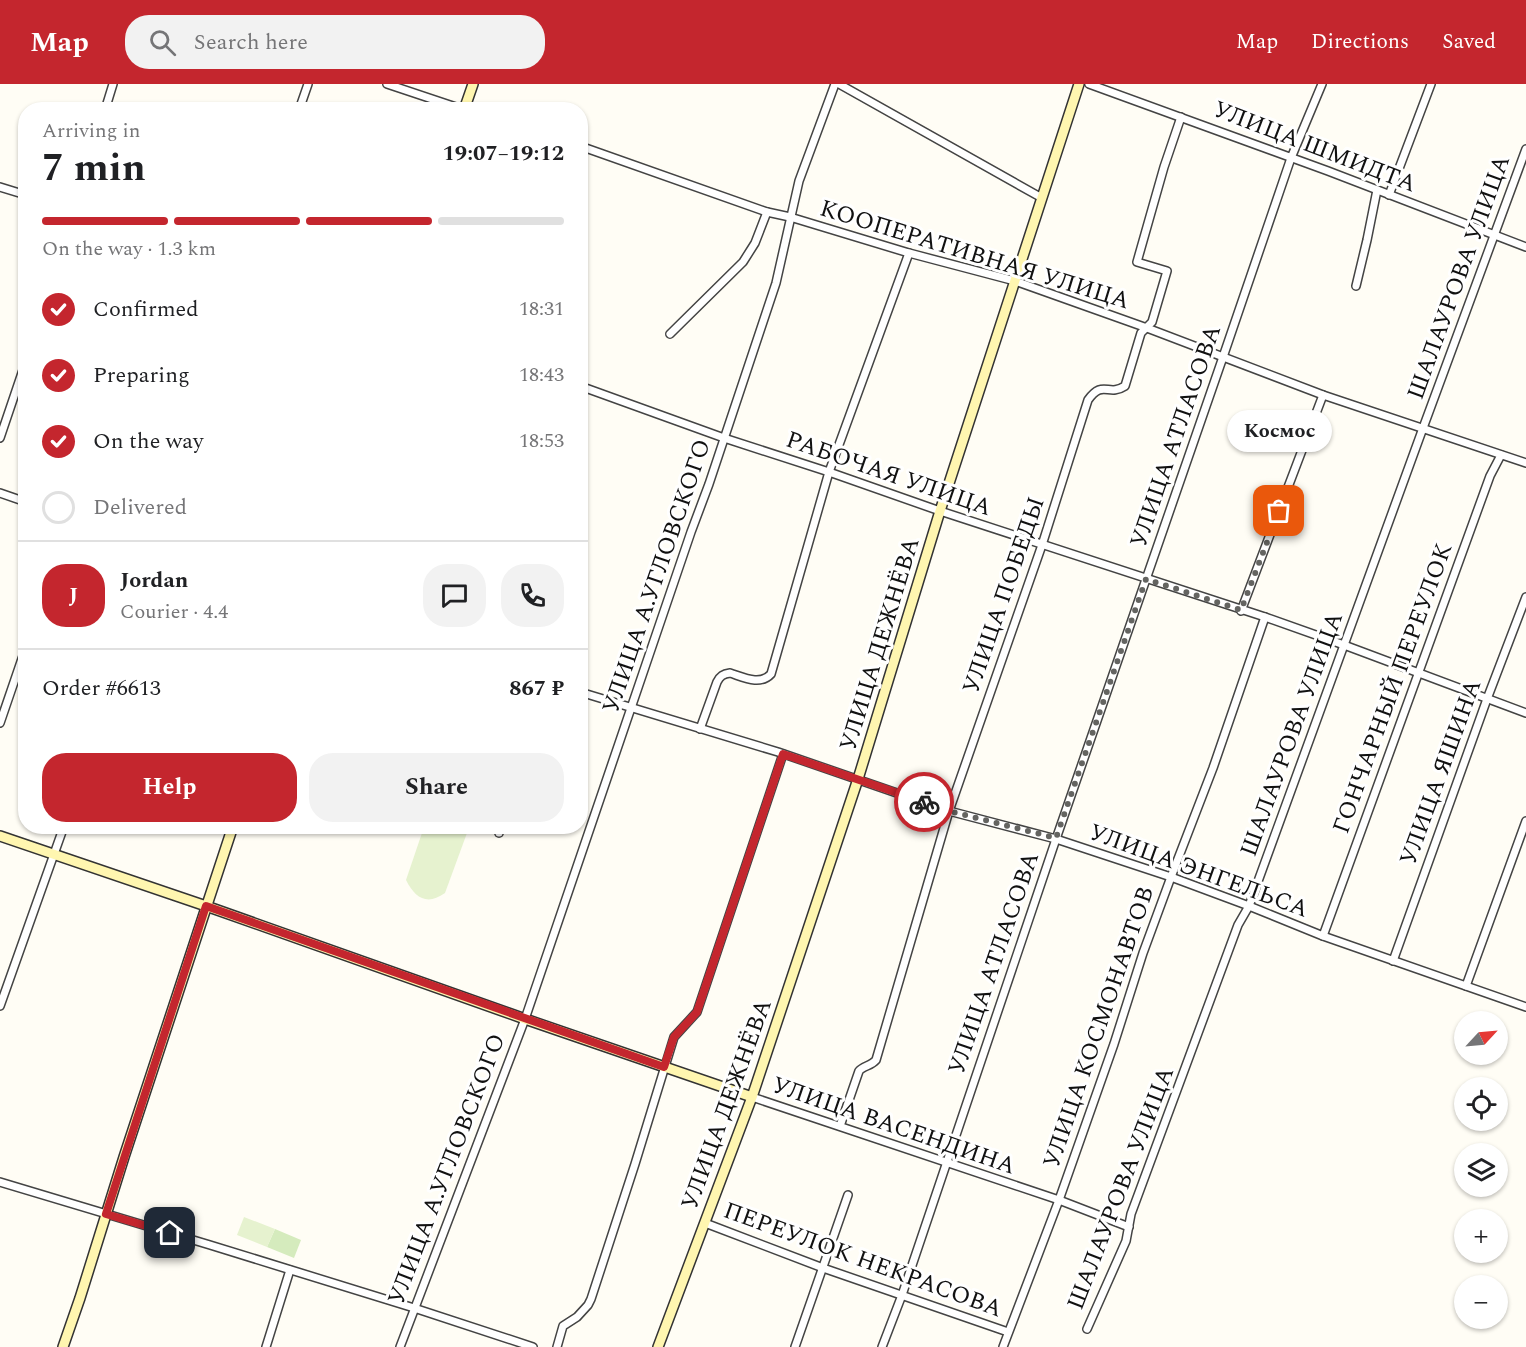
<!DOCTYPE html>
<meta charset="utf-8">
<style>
body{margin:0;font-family:Spectral,serif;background:#f2f2f2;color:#202124;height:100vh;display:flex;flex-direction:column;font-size:22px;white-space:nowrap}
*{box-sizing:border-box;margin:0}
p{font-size:20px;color:#757577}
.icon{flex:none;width:33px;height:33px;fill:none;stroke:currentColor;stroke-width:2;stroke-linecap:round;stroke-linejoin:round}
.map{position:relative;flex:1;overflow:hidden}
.drawer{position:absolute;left:18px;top:18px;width:570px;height:732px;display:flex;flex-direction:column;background:#fff;border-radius:24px;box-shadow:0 2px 4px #0004}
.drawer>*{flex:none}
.needle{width:39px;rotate:64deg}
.fabs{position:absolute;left:1454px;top:927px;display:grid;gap:12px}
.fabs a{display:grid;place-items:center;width:54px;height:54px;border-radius:50%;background:#fff;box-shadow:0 2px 4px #0004;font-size:30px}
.pin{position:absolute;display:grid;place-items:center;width:51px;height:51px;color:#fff;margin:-26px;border-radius:12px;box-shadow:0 3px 9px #0006}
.courier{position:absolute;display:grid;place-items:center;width:60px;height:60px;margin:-30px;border:4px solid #c4262e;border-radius:50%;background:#fff;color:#222;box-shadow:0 2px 8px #0007}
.bubble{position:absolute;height:42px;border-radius:21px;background:#fff;box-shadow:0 2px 4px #0004;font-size:20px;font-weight:700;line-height:42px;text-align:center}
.head em{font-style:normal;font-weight:700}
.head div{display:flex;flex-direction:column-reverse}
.head{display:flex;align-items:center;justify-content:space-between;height:102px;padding:0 24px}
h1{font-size:39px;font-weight:700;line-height:45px}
.bar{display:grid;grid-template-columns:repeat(4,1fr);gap:9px 6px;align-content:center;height:72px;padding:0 24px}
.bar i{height:8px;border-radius:4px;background:#e0e0e0}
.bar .selected{background:#c4262e}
.bar p{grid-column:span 4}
.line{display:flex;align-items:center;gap:15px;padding:0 24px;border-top:2px solid #e0e0e0}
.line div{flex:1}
.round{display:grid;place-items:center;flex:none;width:63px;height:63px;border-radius:24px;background:#f2f2f2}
ol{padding:0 24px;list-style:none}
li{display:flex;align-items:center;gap:18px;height:66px}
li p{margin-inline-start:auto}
li .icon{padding:6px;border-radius:50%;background:#c4262e;color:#fff;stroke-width:4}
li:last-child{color:#757577}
li i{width:33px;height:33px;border:3px solid #e0e0e0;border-radius:50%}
.button{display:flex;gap:12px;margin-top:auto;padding:12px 24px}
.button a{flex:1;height:69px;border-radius:24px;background:#c4262e;color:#fff;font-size:24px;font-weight:700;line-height:69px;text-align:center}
.button a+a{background:#f2f2f2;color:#202124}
header{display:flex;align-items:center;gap:36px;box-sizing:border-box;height:84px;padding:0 30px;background:#c4262e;color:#fff}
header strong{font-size:28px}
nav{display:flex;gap:33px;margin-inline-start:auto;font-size:21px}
.search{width:420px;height:54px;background:#f2f2f2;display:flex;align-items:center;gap:15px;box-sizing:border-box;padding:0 21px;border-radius:24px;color:#757577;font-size:22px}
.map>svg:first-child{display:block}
.green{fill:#d5ebbd}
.pitch{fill:#e6f2cf}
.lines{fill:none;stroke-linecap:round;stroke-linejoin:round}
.street-casing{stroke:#444;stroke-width:10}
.secondary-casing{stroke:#333;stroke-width:12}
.street{stroke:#fff;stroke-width:7}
.secondary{stroke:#fff6b0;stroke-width:9}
.done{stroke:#646461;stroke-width:6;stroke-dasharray:0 10.8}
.route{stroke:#c4262e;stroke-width:8}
.labels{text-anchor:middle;stroke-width:6;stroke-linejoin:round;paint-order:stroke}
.street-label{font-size:24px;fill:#111;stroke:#fff}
</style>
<header>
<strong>Map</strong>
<div class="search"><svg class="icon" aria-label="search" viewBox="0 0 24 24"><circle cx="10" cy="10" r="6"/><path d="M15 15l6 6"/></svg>Search here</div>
<nav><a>Map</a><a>Directions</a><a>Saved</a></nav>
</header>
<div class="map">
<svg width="1526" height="1263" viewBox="0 0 1526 1263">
<rect width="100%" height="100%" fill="#fffdf5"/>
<polygon class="green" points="275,1145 301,1156 294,1174 267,1163"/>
<g class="pitch">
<path d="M424 743H467V749L445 809C427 822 415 814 406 796Z"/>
<polygon points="244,1133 275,1145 267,1163 237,1151"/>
</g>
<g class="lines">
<defs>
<g id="street">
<polyline points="387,0 465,26"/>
<polyline points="839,0 1042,114"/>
<polyline points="1089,0 1328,87 1526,163"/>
<polyline points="105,26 113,0"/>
<polyline points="299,26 308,0"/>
<polyline points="580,62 767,128 790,133 909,169 1015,197 1147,244 1323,311 1526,379"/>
<polyline points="0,103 26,111"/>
<polyline points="1389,111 1431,0"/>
<polyline points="1356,202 1367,156 1377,106"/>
<polyline points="670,250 743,178 755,159 767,128"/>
<polyline points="580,302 724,354 829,388 940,427 1265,533 1344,561 1526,629"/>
<polyline points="0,354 26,277"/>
<polyline points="0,409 26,418"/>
<polyline points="1241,527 1323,311"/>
<polyline points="580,608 778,668 949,727 1056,755 1171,793 1249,822 1323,852 1526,923"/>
<polyline points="0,639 26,563"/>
<path d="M700 645 717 598C720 592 723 590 730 589 743 593 760 602 771 590L829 388 909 169"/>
<polyline points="499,742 499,749"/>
<polyline points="1323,852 1490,392 1501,371"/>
<polyline points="1393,877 1487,615 1526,513"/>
<polyline points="1466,902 1526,737"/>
<polyline points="0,922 64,742"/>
<polyline points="752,1013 1059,1116 1129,1143"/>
<path d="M840 1042 859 987C863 982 871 982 876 976L949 727 1042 461 1088 316C1103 295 1108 313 1125 302L1141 249 1152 238 1167 187 1137 178 1164 83 1181 33"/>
<polyline points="0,1098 210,1161 414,1224 533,1263"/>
<polyline points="705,1139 823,1184 1008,1248"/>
<polyline points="1087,1245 1126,1157 1131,1130 1238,841 1249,822 1423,344 1526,65"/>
<polyline points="266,1263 290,1186"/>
<polyline points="400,1263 525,935 691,448 709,400 776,199 799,97 835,0"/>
<polyline points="557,1263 563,1242 577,1233 588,1221 591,1215 635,1080 674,953 697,928 783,670"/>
<polyline points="795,1263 848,1111"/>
<polyline points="882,1263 902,1211 1056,755 1223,273 1291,74 1322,0"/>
<polyline points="1003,1263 1059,1116 1114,960 1143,869 1171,793 1213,684 1265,533"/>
</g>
<g id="secondary">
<polyline points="464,26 473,0"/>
<polyline points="0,752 206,822 525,935 752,1013"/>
<polyline points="63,1263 80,1214 124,1073 233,742"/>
<polyline points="658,1263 752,1013 858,695 940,427 1079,0"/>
</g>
</defs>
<use href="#street" class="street-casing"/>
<use href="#secondary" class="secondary-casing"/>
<use href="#street" class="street"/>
<use href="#secondary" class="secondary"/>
</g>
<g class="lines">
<polyline class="done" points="924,718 949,727 1056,754 1146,495 1241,526 1279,427"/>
<polyline class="route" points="170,1149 106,1130 206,822 664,983 674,953 697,928 783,670 924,718"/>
</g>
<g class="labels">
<g class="street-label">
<text transform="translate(1315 62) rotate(21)" y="8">УЛИЦА ШМИДТА</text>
<text transform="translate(975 170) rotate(17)" y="8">КООПЕРАТИВНАЯ УЛИЦА</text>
<text transform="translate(1458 193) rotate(-70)" y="8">ШАЛАУРОВА УЛИЦА</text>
<text transform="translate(1175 352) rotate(-71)" y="8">УЛИЦА АТЛАСОВА</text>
<text transform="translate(889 389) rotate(19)" y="8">РАБОЧАЯ УЛИЦА</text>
<text transform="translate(656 492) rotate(-71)" y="8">УЛИЦА А.УГЛОВСКОГО</text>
<text transform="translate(1003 511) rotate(-71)" y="8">УЛИЦА ПОБЕДЫ</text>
<text transform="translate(879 560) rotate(-73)" y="8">УЛИЦА ДЕЖНЁВА</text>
<text transform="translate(1392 604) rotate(-70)" y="8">ГОНЧАРНЫЙ ПЕРЕУЛОК</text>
<text transform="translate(1291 650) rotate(-70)" y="8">ШАЛАУРОВА УЛИЦА</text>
<text transform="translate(1440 688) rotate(-70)" y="8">УЛИЦА ЯШИНА</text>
<text transform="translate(1199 786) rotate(20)" y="8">УЛИЦА ЭНГЕЛЬСА</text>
<text transform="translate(993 879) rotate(-71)" y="8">УЛИЦА АТЛАСОВА</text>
<text transform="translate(1098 943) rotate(-71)" y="8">УЛИЦА КОСМОНАВТОВ</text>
<text transform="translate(726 1020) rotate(-70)" y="8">УЛИЦА ДЕЖНЁВА</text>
<text transform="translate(894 1041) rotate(19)" y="8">УЛИЦА ВАСЕНДИНА</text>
<text transform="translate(446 1085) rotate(-69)" y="8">УЛИЦА А.УГЛОВСКОГО</text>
<text transform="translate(1120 1104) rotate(-69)" y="8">ШАЛАУРОВА УЛИЦА</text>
<text transform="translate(863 1175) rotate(20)" y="8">ПЕРЕУЛОК НЕКРАСОВА</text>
</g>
</g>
</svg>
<div class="fabs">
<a><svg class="needle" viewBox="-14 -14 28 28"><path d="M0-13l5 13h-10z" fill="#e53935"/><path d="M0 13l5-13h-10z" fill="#757577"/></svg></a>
<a><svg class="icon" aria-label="locate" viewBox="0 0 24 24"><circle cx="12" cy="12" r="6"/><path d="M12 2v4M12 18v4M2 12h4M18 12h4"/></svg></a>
<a><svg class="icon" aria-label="layers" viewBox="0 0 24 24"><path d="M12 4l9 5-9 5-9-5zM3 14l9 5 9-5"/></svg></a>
<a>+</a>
<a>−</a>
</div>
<div class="pin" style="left:1279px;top:427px;background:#ea580c"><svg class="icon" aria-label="bag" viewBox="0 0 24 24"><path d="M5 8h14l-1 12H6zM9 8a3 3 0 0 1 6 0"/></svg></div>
<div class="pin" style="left:170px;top:1149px;background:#1f2937"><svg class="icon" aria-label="home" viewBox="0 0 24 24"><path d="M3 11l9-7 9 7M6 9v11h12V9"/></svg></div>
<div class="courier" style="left:924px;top:718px"><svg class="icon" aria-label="bike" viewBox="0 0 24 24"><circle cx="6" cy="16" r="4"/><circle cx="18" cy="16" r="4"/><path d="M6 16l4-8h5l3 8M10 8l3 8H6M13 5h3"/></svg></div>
<div class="bubble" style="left:1227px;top:326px;width:105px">Космос</div>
<section class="drawer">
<div class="head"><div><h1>7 min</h1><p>Arriving in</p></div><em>19:07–19:12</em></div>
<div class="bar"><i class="selected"></i><i class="selected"></i><i class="selected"></i><i></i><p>On the way · 1.3 km</p></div>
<ol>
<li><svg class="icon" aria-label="check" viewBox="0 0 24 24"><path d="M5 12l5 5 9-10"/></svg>Confirmed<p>18:31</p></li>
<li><svg class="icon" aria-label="check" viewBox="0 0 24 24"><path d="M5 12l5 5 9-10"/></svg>Preparing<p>18:43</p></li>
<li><svg class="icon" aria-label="check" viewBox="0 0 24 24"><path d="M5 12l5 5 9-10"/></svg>On the way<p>18:53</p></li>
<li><i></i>Delivered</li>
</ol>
<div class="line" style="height:108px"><b class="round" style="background:#c4262e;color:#fff">J</b><div><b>Jordan</b><p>Courier · 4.4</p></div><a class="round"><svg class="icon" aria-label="chat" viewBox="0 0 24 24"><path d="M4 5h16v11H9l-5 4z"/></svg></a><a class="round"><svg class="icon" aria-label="phone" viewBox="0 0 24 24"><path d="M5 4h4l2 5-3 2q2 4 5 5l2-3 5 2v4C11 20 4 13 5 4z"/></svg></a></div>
<div class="line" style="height:78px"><div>Order #6613</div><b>867 ₽</b></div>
<div class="button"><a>Help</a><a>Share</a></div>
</section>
</div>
